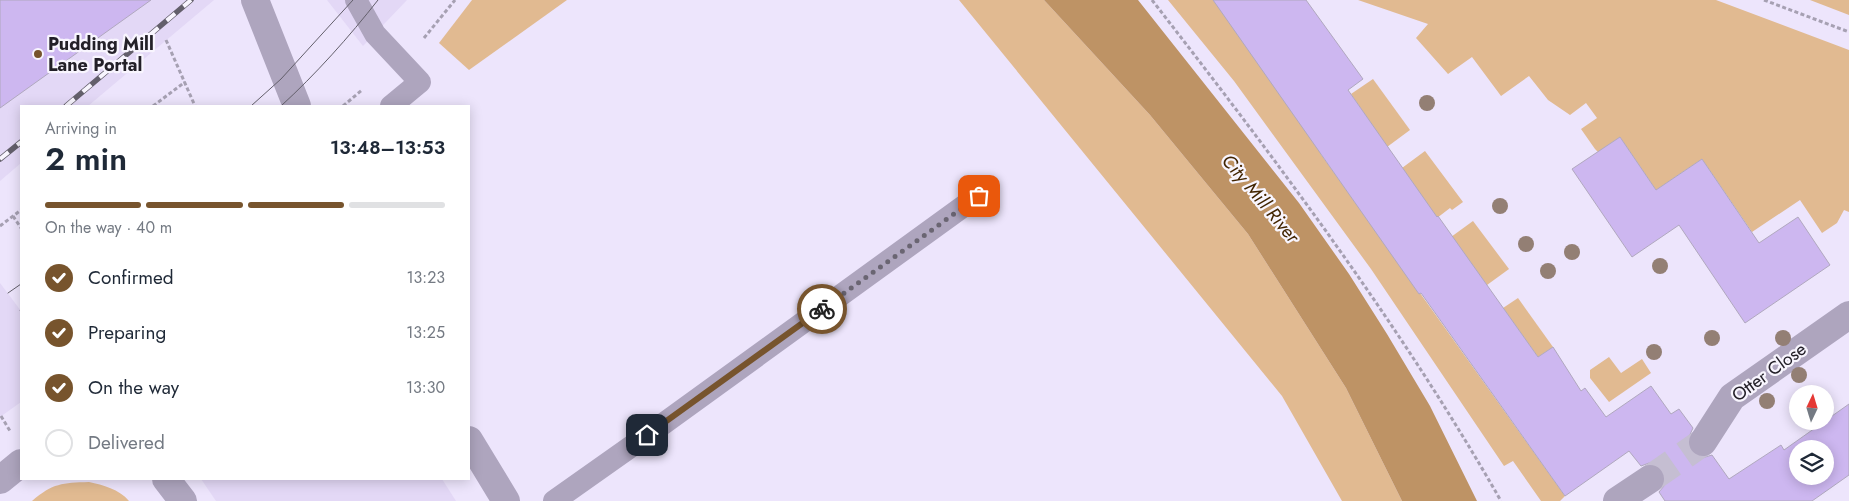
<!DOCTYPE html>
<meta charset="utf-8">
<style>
body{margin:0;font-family:Jost,sans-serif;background:#f6f6f7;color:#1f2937;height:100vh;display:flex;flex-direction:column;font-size:19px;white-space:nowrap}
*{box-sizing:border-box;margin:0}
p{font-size:16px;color:#747a83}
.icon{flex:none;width:28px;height:28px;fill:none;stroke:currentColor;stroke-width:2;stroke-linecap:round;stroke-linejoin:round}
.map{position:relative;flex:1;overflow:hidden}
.sheet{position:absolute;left:20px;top:105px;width:450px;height:375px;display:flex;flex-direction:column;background:#fff;border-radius:0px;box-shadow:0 2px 12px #0003}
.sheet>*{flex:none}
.needle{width:32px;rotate:4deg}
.buttons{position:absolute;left:1789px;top:385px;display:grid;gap:10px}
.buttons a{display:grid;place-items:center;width:45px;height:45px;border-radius:50%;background:#fff;box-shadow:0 2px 12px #0003;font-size:25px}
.pin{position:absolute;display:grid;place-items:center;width:42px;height:42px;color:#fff;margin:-21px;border-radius:10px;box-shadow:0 2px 8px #0006}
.courier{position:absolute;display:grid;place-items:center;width:50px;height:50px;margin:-25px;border:4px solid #77542d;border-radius:50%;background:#fff;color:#222;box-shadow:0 1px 6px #0007}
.summary em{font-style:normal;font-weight:600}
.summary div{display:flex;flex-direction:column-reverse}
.summary{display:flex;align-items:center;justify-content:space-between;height:85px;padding:0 25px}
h1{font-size:32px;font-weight:600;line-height:38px}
.bar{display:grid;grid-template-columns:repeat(4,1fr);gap:8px 5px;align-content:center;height:60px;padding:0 25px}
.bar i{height:6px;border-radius:4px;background:#e0e1e3}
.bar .on{background:#77542d}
.bar p{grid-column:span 4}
ol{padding:0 25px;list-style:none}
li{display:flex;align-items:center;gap:15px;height:55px}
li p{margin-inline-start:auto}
li .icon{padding:5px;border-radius:50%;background:#77542d;color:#fff;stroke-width:4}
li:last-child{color:#747a83}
li i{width:28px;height:28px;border:2px solid #e0e1e3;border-radius:50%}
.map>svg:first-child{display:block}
.built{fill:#e3d8f6}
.green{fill:#e1ba91}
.water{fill:#be9365}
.building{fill:#cdb7f0;stroke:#b0a8be;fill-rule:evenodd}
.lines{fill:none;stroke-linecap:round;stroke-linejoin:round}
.street-tunnel{stroke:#c5bed2;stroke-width:28;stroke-dasharray:28 14;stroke-linecap:butt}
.path{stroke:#a6a0b2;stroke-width:3;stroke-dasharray:4 2.5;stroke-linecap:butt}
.lane{stroke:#aea5be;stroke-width:22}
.street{stroke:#aea5be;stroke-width:28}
.tram{stroke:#635f6b;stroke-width:1}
.rail-casing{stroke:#635f6b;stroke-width:5.5}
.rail{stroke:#f8f5fe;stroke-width:4;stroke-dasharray:11;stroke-linecap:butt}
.tree{fill:#937f74}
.done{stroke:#6a6572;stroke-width:5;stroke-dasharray:0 9}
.route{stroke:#77542d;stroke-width:6}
.poi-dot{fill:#77542d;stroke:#f8f5fe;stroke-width:2}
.labels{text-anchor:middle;stroke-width:4.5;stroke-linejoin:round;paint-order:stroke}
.poi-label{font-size:18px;font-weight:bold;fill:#232028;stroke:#f8f5fe;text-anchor:start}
.street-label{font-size:18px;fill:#232028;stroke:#f8f5fe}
.water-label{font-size:19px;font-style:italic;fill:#412400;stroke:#f8f5fe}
</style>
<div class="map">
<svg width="1849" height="501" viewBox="0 0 1849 501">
<rect width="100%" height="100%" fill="#ede5fc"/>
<g class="built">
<polygon points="0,0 214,0 88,106 21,106 21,163 0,181"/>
<polygon points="327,0 407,0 363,46"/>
<polygon points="0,283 21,311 21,402 0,417"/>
<polygon points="201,479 442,479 456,501 216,501"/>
</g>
<g class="green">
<polygon points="472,0 567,0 469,70 439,43"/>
<polygon points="959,0 1044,0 1150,115 1248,234 1346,388 1402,501 1342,501 1282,396"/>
<polygon points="1168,0 1234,0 1321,152 1320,153 1565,496 1560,501 1541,501 1513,461 1504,466 1371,269 1234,81"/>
<polygon points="1358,0 1716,0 1849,50 1849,212 1844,210 1837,223 1822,233 1800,200 1752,232 1702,159 1656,190 1620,137 1598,152 1595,149 1581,129 1597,118 1586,103 1570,115 1548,100 1529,76 1501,96 1472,57 1448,74 1416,38 1428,24"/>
<polygon points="1810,0 1849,0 1849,15"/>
<polygon points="1373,79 1410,130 1387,147 1351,94"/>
<polygon points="1425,151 1463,202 1452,210 1450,208 1437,218 1402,168"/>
<polygon points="1473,221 1509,269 1487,285 1451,237"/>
<polygon points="1518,298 1553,347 1538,357 1503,308"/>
<polygon points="1609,357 1621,373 1642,359 1651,373 1609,402 1590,378 1590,370"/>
<path d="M89 482C103 485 119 489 129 501H32C53 483 62 483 89 482Z"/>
</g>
<polygon class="water" points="1044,0 1138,0 1299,203 1349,274 1387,334 1430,406 1477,501 1402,501 1346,388 1248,234 1150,115"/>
<g class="building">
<polygon points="0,0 151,0 0,108"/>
<path d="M1213 0H1306L1363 79 1348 90 1437 217 1438 216 1538 357 1553 347 1581 391 1585 388 1606 417 1651 386 1671 414 1679 409 1693 428 1687 441 1689 450 1695 455 1702 458 1712 455 1729 479 1781 445 1784 450 1849 404V475L1812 501H1665L1659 492 1664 486 1666 478 1663 470 1657 465 1649 463 1641 466 1629 451 1565 496 1421 293 1419 294ZM1798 449H1825V476H1798Z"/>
<polygon points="1620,137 1656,190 1702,159 1759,243 1798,217 1830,265 1745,323 1679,225 1632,257 1572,169"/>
</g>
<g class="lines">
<polyline class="street-tunnel" points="1650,479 1703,442"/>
<g class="path">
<path d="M1152 0C1277 161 1400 324 1501 501"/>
<polyline points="1764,0 1849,32"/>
<polyline points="424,38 455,0"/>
<polyline points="166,40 195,106"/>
<polyline points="153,106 185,82"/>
<polyline points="343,106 362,90"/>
<polyline points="13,216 21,228"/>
<polyline points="0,226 21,210"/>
<polyline points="1,416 10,431"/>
</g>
<g class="lane">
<polyline points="356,0 375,34 420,82 391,106"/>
<polyline points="554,501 663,424 979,195"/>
</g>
<g class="street">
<polyline points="255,0 297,106"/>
<polyline points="469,440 506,501"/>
<polyline points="1703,442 1732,397 1849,315"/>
<polyline points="166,479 183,501"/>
<polyline points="0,480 21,463"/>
<polyline points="1617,501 1650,479"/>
</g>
<g class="tram">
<polyline points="251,106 281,79 353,0"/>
<path d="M281 106C316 74 349 37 378 0"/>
<polyline points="8,293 21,284"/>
<polyline points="20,310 21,309"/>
</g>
<defs>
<g id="rail">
<polyline points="66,106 191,0"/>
<polyline points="0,159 21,142"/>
</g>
</defs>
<use href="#rail" class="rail-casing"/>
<use href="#rail" class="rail"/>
</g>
<g class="tree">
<circle cx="1427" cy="103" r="8"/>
<circle cx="1500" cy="206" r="8"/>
<circle cx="1526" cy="244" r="8"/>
<circle cx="1572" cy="252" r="8"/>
<circle cx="1660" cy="266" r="8"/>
<circle cx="1548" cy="271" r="8"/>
<circle cx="1712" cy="338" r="8"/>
<circle cx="1783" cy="338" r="8"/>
<circle cx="1654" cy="352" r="8"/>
<circle cx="1799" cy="375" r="8"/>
<circle cx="1767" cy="401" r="8"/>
</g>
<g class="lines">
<polyline class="done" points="822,309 979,196"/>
<polyline class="route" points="647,435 822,309"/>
</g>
<circle class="poi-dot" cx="38" cy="54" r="5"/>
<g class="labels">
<g class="poi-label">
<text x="48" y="50">Pudding Mill<tspan x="48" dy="21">Lane Portal</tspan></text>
</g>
<g class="street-label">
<text transform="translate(1769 372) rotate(-36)" y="6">Otter Close</text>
</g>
<g class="water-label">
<text transform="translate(1261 198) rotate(50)" y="7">City Mill River</text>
</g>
</g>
</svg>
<div class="buttons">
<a><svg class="needle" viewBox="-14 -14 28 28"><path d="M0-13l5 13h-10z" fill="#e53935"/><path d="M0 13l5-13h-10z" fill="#747a83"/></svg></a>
<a><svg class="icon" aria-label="layers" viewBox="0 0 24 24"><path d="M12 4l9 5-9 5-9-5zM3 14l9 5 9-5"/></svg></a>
</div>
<div class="pin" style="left:979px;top:196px;background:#ea580c"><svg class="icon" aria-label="bag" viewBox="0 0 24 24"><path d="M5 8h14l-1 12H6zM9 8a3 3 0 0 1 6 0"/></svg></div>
<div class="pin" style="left:647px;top:435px;background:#1f2937"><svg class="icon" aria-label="home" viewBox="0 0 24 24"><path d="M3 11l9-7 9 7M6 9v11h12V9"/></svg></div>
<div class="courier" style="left:822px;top:309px"><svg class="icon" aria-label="bike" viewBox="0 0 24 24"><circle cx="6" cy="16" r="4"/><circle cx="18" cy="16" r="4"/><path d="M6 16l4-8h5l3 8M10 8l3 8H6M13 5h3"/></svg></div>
<section class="sheet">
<div class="summary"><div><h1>2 min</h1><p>Arriving in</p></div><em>13:48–13:53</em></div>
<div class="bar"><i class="on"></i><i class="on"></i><i class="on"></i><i></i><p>On the way · 40 m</p></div>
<ol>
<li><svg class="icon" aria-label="check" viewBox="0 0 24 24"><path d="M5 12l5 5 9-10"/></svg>Confirmed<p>13:23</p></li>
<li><svg class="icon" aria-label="check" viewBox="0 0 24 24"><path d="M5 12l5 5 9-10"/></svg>Preparing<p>13:25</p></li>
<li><svg class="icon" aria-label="check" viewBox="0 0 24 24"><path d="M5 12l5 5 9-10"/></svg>On the way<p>13:30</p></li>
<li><i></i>Delivered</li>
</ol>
</section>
</div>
